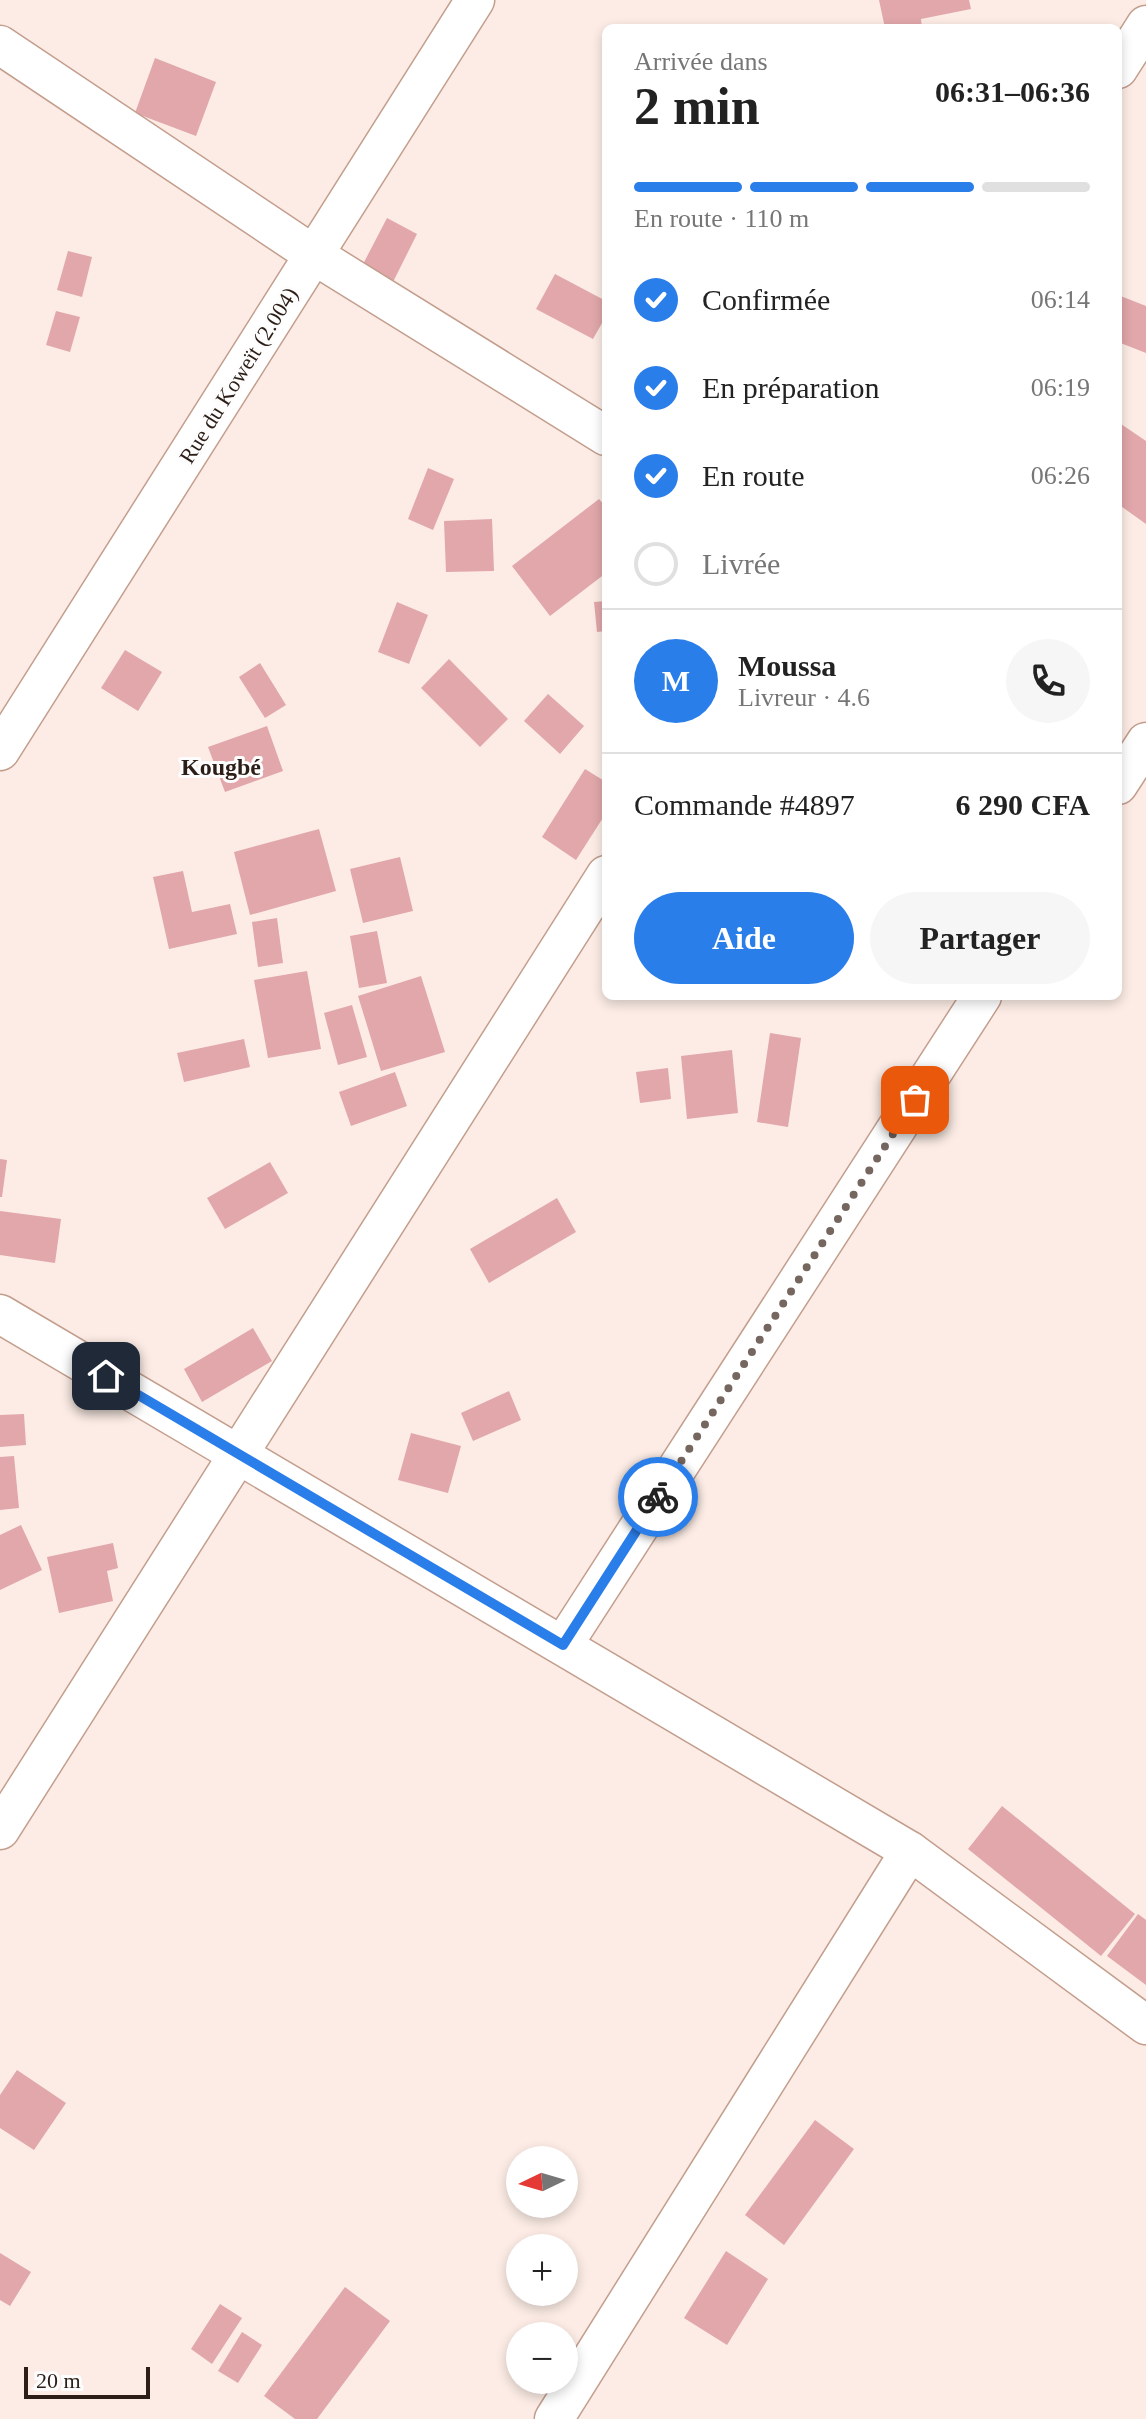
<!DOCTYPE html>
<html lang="fr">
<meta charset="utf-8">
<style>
body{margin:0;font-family:Georgia,serif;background:#f6f6f6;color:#222;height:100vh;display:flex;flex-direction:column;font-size:30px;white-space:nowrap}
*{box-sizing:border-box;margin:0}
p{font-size:26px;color:#767676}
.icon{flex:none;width:44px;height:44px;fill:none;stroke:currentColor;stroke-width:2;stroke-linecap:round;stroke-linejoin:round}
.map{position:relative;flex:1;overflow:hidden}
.panel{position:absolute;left:602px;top:24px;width:520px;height:976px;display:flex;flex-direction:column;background:#fff;border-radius:12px;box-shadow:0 4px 12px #0003}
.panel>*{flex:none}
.needle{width:52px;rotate:265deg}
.fabs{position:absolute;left:506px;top:2146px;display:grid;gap:16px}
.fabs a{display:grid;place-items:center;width:72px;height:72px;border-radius:50%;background:#fff;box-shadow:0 4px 12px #0003;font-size:40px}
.scale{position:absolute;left:24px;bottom:20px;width:126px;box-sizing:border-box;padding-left:8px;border:4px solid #2c1e17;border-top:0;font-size:22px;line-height:28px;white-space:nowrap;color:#2c1e17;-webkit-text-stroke:6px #fdfdfd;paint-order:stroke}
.pin{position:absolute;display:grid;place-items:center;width:68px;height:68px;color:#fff;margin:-34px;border-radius:16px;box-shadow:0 4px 12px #0006}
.courier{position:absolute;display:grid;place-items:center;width:80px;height:80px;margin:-40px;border:6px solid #2a7ee9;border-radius:50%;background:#fff;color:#222;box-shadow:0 2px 10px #0007}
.overview em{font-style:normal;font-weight:800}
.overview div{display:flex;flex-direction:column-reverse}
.overview{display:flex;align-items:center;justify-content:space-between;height:136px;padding:0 32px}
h1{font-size:52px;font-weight:800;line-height:60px}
.bar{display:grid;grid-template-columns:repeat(4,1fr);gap:12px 8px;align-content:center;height:96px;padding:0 32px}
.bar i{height:10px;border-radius:6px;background:#e0e0e0}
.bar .active{background:#2a7ee9}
.bar p{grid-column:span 4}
.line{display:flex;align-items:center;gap:20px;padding:0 32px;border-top:2px solid #e0e0e0}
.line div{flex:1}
.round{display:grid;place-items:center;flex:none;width:84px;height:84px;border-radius:42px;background:#f6f6f6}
ol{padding:0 32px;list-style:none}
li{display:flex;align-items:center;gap:24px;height:88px}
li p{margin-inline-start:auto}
li .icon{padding:8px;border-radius:50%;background:#2a7ee9;color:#fff;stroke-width:4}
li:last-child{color:#767676}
li i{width:44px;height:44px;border:4px solid #e0e0e0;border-radius:50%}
.button{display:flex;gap:16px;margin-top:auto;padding:16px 32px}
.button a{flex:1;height:92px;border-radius:48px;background:#2a7ee9;color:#fff;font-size:32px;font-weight:800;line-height:92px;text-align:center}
.button a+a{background:#f6f6f6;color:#222}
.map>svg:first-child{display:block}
.building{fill:#e1a7aa}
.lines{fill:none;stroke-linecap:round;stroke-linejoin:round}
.street-casing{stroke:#c39e8d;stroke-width:41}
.street{stroke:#fff;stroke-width:38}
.done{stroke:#75665f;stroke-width:8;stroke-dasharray:0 14.4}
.route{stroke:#2a7ee9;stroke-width:10}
.labels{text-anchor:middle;stroke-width:6;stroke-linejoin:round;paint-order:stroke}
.street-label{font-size:22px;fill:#2c1e17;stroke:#fdfdfd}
.neighbourhood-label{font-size:24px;font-weight:bold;fill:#2c1e17;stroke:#fdfdfd}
</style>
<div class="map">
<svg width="1146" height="2419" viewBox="0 0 1146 2419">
<rect width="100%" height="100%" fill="#fcece5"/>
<g class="building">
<polygon points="879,0 969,0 971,9 921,19 922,28 885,28"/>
<polygon points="155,58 216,82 196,136 135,113"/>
<polygon points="387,218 417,234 392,284 361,268"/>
<polygon points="68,251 92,257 82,297 57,290"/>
<polygon points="555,274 606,301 606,316 593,339 536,309"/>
<polygon points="1118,295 1146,306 1146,353 1118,342"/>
<polygon points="56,311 80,317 70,352 46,345"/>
<polygon points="1118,422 1146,441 1146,524 1118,504"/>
<polygon points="428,468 454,479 433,530 408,519"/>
<polygon points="599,499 606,507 606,573 550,616 512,566"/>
<polygon points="492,519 494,571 446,572 444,521"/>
<polygon points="606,601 606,631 597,632 594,602"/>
<polygon points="397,602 428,615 409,664 378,652"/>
<polygon points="125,650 162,672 138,711 101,688"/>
<polygon points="449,659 508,719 480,747 421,688"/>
<polygon points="260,663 286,705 265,718 239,677"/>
<polygon points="548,694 584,726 560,754 524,721"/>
<polygon points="267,726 283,771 225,792 208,747"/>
<polygon points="585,769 606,782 606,813 576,860 542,837"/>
<polygon points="319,829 336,891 250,915 234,852"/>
<polygon points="400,857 413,911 363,923 350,869"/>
<polygon points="183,871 192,912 230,904 237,934 169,949 153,877"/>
<polygon points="277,918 283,963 258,967 252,922"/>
<polygon points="377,931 387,983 359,988 350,936"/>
<polygon points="307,971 321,1049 268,1058 254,980"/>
<polygon points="421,976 445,1052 381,1071 358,996"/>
<polygon points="352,1005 367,1057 338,1065 324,1013"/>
<polygon points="770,1033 801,1038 788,1127 757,1122"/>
<polygon points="244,1039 250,1067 184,1082 177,1053"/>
<polygon points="732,1050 738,1113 687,1119 681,1056"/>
<polygon points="668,1068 671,1099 640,1103 636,1072"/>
<polygon points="395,1072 407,1106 351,1126 339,1092"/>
<polygon points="0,1159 7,1160 2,1197 0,1197"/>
<polygon points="270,1162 288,1193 225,1229 207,1198"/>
<polygon points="557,1198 576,1232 489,1283 470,1249"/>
<polygon points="0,1211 61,1219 55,1263 0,1255"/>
<polygon points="253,1328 272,1361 202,1402 184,1369"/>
<polygon points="509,1391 521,1420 473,1441 461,1413"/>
<polygon points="24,1414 26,1445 0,1447 0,1415"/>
<polygon points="411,1433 461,1446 448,1493 398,1480"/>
<polygon points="14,1456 19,1508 0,1510 0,1457"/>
<polygon points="21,1525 42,1570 0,1590 0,1535"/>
<polygon points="113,1543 118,1568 107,1571 113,1601 59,1613 47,1557"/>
<polygon points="1002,1806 1135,1914 1101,1956 968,1849"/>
<polygon points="1138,1914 1146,1920 1146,1985 1107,1956"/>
<polygon points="17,2070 66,2103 34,2150 0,2128 0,2095"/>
<polygon points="815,2120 854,2149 784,2245 745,2215"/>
<polygon points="726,2251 768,2279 727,2345 684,2318"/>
<polygon points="0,2253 31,2272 10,2306 0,2300"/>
<polygon points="345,2287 390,2321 317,2419 295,2419 264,2396"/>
<polygon points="220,2304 242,2318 212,2364 191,2349"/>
<polygon points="242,2332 262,2345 238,2383 218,2371"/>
</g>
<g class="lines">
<defs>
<g id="street">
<polyline points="0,45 314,255 606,436"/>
<polyline points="1118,69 1146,25"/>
<polyline points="0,751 475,0"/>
<polyline points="1118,785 1146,742"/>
<polyline points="0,1314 910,1851 1146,2025"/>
<polyline points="563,1645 982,996"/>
<polyline points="0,1830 606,875"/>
<polyline points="554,2419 910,1851"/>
</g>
</defs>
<use href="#street" class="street-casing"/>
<use href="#street" class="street"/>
</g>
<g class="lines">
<polyline class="done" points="658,1497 915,1100"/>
<polyline class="route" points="106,1376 563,1645 658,1497"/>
</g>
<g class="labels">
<g class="street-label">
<text transform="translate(238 375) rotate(-58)" y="8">Rue du Koweït (2.004)</text>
</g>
<g class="neighbourhood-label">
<text x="221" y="775">Kougbé</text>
</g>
</g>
</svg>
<div class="fabs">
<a><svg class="needle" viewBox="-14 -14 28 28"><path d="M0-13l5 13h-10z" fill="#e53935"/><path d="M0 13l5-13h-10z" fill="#767676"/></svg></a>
<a>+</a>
<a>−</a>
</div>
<div class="scale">20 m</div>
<div class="pin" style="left:915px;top:1100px;background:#ea580c"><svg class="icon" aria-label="bag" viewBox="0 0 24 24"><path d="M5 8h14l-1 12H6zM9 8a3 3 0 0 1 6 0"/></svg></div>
<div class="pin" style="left:106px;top:1376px;background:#1f2937"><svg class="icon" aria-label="home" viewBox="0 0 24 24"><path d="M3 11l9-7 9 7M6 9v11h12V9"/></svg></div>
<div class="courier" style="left:658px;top:1497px"><svg class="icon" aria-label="bike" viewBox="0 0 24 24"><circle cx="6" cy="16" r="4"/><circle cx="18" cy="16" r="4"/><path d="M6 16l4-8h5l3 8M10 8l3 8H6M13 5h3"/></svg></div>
<section class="panel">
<div class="overview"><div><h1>2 min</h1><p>Arrivée dans</p></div><em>06:31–06:36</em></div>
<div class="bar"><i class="active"></i><i class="active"></i><i class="active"></i><i></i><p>En route · 110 m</p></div>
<ol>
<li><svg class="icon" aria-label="check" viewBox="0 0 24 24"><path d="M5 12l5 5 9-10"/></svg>Confirmée<p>06:14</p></li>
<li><svg class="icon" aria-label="check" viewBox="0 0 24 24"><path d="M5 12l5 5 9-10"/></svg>En préparation<p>06:19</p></li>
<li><svg class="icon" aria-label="check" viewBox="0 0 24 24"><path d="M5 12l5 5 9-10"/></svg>En route<p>06:26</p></li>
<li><i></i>Livrée</li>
</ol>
<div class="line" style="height:144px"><b class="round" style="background:#2a7ee9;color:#fff">M</b><div><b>Moussa</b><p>Livreur · 4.6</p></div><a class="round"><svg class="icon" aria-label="phone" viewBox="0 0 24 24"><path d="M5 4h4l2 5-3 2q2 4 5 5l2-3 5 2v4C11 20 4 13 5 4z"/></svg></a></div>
<div class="line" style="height:104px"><div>Commande #4897</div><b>6 290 CFA</b></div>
<div class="button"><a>Aide</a><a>Partager</a></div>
</section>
</div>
